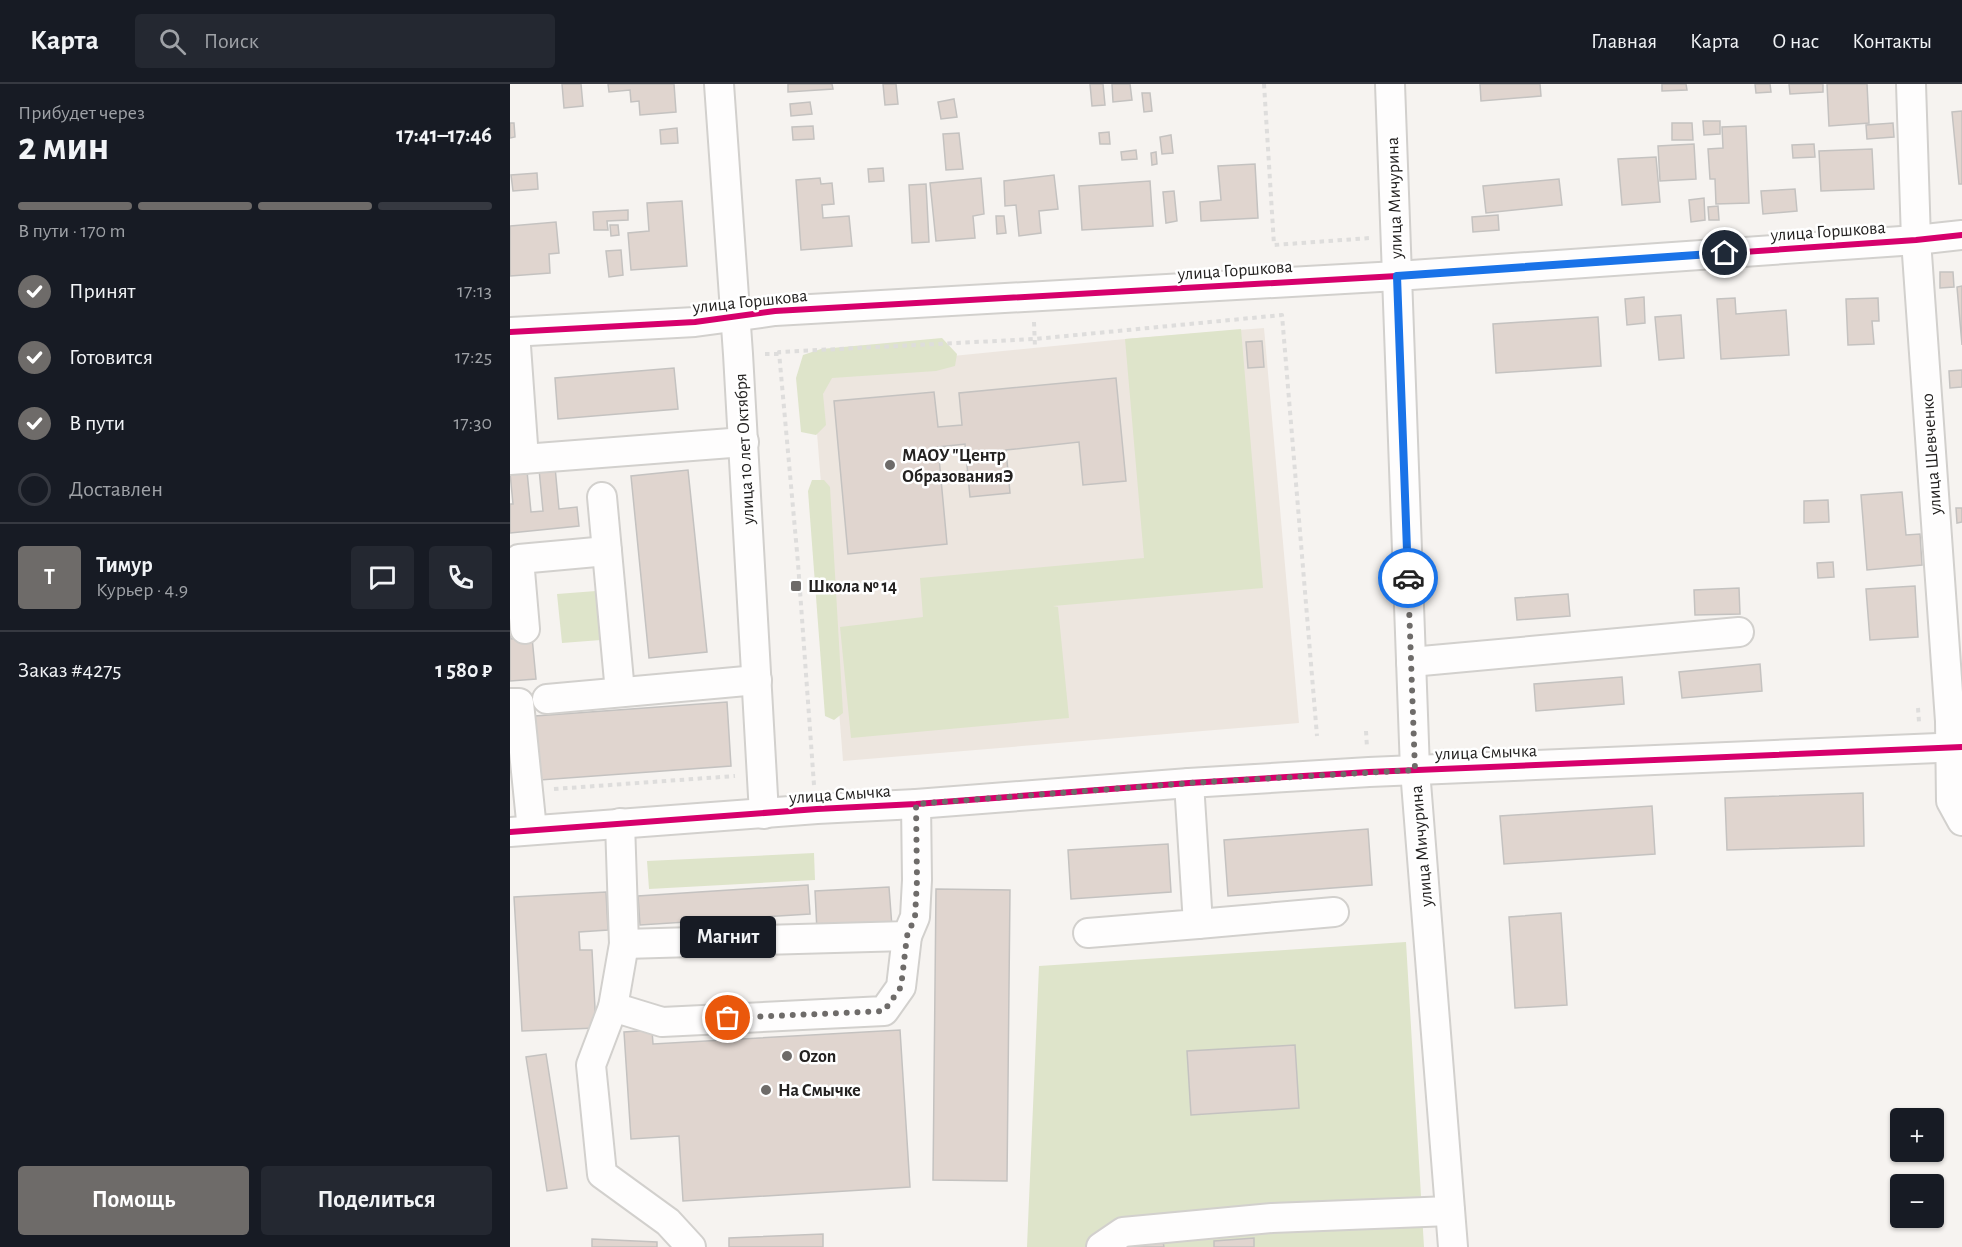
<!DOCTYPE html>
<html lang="ru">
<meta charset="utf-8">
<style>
body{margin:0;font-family:"Alegreya Sans",sans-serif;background:#242831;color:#f1f3f6;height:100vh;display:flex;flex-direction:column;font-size:22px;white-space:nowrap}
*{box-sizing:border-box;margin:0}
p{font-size:20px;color:#9ea1a6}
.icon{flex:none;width:33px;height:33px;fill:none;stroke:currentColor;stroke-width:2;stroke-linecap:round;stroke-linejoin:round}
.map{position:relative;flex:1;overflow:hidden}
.drawer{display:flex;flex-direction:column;background:#171b24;width:510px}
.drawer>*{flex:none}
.controls{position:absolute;left:1380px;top:1024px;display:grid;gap:12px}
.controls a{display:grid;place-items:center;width:54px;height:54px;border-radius:6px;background:#171b24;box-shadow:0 2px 4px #0004;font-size:30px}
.pin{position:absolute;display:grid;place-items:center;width:51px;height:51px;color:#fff;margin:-26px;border:3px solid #fff;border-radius:50%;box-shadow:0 2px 6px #0007}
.courier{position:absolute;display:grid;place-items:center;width:60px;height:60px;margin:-30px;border:4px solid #1a73e8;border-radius:50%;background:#fff;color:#222;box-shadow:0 2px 8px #0007}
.bubble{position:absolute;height:42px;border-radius:6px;background:#171b24;box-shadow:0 2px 4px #0004;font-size:20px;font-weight:700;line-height:42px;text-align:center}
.headline em{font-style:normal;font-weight:700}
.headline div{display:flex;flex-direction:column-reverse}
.headline{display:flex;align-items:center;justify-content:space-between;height:102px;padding:0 18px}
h1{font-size:39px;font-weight:700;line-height:45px}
.bar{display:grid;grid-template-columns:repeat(4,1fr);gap:9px 6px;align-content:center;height:72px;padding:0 18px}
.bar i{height:8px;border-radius:4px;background:#363941}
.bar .on{background:#6e6b69}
.bar p{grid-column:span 4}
.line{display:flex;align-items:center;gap:15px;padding:0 18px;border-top:2px solid #363941}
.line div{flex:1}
.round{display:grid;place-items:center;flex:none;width:63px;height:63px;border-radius:6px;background:#242831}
ol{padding:0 18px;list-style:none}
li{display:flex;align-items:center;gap:18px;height:66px}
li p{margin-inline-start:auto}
li .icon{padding:6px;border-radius:50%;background:#6e6b69;color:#fff;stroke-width:4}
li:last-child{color:#9ea1a6}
li i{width:33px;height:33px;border:3px solid #363941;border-radius:50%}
.action{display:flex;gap:12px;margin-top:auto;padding:12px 18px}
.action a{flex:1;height:69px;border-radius:6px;background:#6e6b69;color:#fff;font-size:24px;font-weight:700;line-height:69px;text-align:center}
.action a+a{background:#242831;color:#f1f3f6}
header{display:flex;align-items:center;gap:36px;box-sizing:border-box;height:84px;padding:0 30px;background:#171b24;border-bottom:2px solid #363941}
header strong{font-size:28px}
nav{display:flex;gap:33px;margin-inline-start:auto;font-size:21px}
.search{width:420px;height:54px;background:#242831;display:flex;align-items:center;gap:15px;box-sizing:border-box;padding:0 21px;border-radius:6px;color:#9ea1a6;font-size:22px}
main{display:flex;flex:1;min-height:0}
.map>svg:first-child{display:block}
.built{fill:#ede6df}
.green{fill:#dee4ca;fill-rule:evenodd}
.building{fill:#e0d5cf;stroke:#c4c2c0;stroke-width:1.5}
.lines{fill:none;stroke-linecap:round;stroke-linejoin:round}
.minor-casing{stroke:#d2d0cd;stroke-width:32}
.path{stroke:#dedddc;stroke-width:4;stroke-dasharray:4.5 4.5;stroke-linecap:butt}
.minor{stroke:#fefdfd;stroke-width:28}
.cycleway-casing{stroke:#fff;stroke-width:10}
.cycleway{stroke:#d6006c;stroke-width:6}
.done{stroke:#6e6b69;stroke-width:6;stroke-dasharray:0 10.8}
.route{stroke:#1a73e8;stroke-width:8}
.poi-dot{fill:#6e6b69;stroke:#fff;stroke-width:2}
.labels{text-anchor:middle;stroke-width:5;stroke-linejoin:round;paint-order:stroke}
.street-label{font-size:18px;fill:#242221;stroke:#fff}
.poi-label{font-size:18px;font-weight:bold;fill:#242221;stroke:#fff;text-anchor:start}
</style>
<header>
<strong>Карта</strong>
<div class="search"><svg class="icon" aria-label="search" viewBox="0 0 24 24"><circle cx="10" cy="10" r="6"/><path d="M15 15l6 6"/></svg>Поиск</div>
<nav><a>Главная</a><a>Карта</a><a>О нас</a><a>Контакты</a></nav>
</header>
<main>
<section class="drawer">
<div class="headline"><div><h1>2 мин</h1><p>Прибудет через</p></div><em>17:41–17:46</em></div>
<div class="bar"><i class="on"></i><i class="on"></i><i class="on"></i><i></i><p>В пути · 170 m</p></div>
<ol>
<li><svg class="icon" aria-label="check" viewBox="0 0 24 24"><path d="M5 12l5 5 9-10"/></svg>Принят<p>17:13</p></li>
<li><svg class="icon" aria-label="check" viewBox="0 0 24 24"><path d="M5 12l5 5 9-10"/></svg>Готовится<p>17:25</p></li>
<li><svg class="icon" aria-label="check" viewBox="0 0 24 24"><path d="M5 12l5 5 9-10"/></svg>В пути<p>17:30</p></li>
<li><i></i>Доставлен</li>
</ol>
<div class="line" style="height:108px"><b class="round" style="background:#6e6b69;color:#fff">Т</b><div><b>Тимур</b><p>Курьер · 4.9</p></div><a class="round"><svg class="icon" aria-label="chat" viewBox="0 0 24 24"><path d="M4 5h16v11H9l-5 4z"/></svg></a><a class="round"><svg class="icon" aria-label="phone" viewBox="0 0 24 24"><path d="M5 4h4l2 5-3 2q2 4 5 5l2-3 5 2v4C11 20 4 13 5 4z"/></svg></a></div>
<div class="line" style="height:78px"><div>Заказ #4275</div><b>1 580 ₽</b></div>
<div class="action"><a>Помощь</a><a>Поделиться</a></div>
</section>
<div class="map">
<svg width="1452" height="1163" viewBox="0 0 1452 1163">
<rect width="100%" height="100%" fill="#f6f3f0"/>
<polygon class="built" points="754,244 789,639 333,677 302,286 615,255"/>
<g class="green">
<polygon points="731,245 753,504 543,522 548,523 559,634 341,654 330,543 413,533 410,494 634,474 615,255"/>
<polygon points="432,254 447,270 445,282 426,287 322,294 313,310 316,341 306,351 291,348 286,294 293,271 311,265"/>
<polygon points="302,396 314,396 320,403 333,629 324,636 315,632 298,407"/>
<polygon points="86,507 91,556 52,559 47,510"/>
<polygon points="304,769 305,796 139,805 137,777"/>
<path d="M896 858 914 1163H744L743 1154 704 1157V1163H654L653 1158 609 1163H517L529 882ZM785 961 789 1024 681 1030 677 967Z"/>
</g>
<g class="building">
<polygon points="52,0 71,0 73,22 54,24"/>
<polygon points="98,0 164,0 166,28 130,31 129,17 121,18 120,6 99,8"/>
<polygon points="278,0 322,0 323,5 278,8"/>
<polygon points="373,0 386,0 388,20 375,21"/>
<polygon points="580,0 593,0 595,21 582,22"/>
<polygon points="602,0 620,0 622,16 603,18"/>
<polygon points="970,0 1030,0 1031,12 971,17"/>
<polygon points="1152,0 1176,0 1177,6 1152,7"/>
<polygon points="1245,0 1260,0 1261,8 1246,9"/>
<polygon points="1279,0 1313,0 1313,8 1280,10"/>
<polygon points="1317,0 1357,0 1359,39 1319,42"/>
<polygon points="632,9 640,9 642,27 634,28"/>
<polygon points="444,15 447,33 431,35 428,18"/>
<polygon points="300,18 302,30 281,32 280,20"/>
<polygon points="1452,27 1452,100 1449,100 1442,28"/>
<polygon points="1193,37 1210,37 1210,50 1194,51"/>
<polygon points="0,39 4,39 5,53 0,54"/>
<polygon points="1162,39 1182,39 1183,56 1162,56"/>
<polygon points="1383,39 1384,53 1357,55 1356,41"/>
<polygon points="303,42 304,55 283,56 282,43"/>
<polygon points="1236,42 1239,119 1206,120 1205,95 1200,95 1198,65 1213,64 1212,43"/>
<polygon points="167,44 168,59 151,60 150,46"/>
<polygon points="599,48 600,60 590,60 589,49"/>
<polygon points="449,49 453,85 436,86 433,50"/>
<polygon points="661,51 663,69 652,70 650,53"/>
<polygon points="1184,60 1186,95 1150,97 1148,62"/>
<polygon points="1304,60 1305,73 1283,74 1282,61"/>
<polygon points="1362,65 1364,105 1311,107 1309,67"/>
<polygon points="626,66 627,75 612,76 611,68"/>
<polygon points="646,68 647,80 642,81 641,69"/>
<polygon points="1146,73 1150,118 1112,121 1108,75"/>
<polygon points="745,80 748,134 691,137 690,118 711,116 708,82"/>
<polygon points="373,84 374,97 359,98 358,85"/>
<polygon points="27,89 28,105 3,107 1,91"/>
<polygon points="544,91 548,125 529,127 531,149 509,152 506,121 495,122 494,97"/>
<polygon points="310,94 311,100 322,99 324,120 312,121 313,134 339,132 342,162 291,166 286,96"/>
<polygon points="471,94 474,130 463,132 465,154 426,157 420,99"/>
<polygon points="1049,95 1052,121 976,129 973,102"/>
<polygon points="640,97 643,142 572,146 569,102"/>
<polygon points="416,100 419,158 402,159 399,101"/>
<polygon points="1285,105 1287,127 1253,130 1251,107"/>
<polygon points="664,107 667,137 656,139 653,108"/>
<polygon points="1194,114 1195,136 1181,138 1179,116"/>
<polygon points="172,117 177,182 121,186 118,149 139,147 137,119"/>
<polygon points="1208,122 1209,136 1199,136 1198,123"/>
<polygon points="118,126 118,136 97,137 98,146 84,146 83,128"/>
<polygon points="988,131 989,146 963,148 962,133"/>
<polygon points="486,132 494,132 496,149 487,150"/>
<polygon points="46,138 49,169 39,170 40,189 0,192 0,142"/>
<polygon points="100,141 108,141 109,151 101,152"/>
<polygon points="111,166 113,191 99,193 96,167"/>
<polygon points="1430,188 1443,188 1444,203 1430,204"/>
<polygon points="1452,202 1452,261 1447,203"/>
<polygon points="1134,213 1135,239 1117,241 1115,215"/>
<polygon points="1225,214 1226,230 1276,226 1279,271 1211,275 1207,215"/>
<polygon points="1368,214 1369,237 1362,237 1364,260 1338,261 1336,215"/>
<polygon points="1171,231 1174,274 1149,276 1145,233"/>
<polygon points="1088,233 1091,282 986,289 983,240"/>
<polygon points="752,257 754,283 738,284 736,258"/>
<polygon points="164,284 168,325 48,335 45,294"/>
<polygon points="1452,286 1452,303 1440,304 1439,287"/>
<polygon points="606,294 616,397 573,401 569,358 496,366 500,409 460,413 455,360 428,363 437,460 338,470 324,317 424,308 428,343 452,341 449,309"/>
<polygon points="45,383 49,425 67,423 69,442 0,449 0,420 3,420 0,389 17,387 21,428 33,427 29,385"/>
<polygon points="178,386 197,568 139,574 121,392"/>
<polygon points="1392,408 1396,451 1410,450 1412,481 1357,486 1351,411"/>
<polygon points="1318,416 1319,438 1294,439 1294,417"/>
<polygon points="1446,424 1452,424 1452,438 1447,439"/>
<polygon points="1323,478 1324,493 1308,494 1307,479"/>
<polygon points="1405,502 1408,553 1360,556 1356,505"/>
<polygon points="1229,504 1230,530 1185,531 1184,506"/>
<polygon points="1058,510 1060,532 1007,536 1005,514"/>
<polygon points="0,541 1,555 22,553 26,595 0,597"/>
<polygon points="1250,580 1252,607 1172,614 1169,588"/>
<polygon points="1112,593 1114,620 1026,627 1024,600"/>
<polygon points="217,618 221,682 30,696 25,632"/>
<polygon points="1353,709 1354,762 1217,766 1215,714"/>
<polygon points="1142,722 1145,770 994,780 990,732"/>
<polygon points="858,745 862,801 718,812 714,756"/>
<polygon points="658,760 661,808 561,815 558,766"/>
<polygon points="298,801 300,830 130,841 128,812"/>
<polygon points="379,803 382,843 307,847 305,807"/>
<polygon points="426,805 500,806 497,1097 423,1096"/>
<polygon points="96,808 98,846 69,848 70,866 82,866 86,944 12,947 4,813"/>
<polygon points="1051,829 1057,921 1005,924 999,833"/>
<polygon points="142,946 143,960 390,946 400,1103 173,1117 169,1052 121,1055 114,948"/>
<polygon points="785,961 789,1024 681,1031 677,967"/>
<polygon points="36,970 57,1104 37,1107 16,973"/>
<polygon points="313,1150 313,1163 219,1163 219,1154"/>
<polygon points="744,1154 744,1163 704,1163 704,1157"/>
<polygon points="82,1155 147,1158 147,1163 82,1163"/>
<polygon points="653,1158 654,1163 609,1163 609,1161"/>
</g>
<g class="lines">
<defs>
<g id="minor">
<polyline points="209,0 228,270 254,730"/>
<polyline points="880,0 905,686 943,1163"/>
<polyline points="1401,0 1406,156 1440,637 1441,717 1452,737"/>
<polyline points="0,248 185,238 265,227 887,192 1406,156 1452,151"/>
<polyline points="5,248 14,375"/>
<polyline points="0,376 234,358"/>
<polyline points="92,413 110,608"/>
<polyline points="15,545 9,475 97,467"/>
<polyline points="901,578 1229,548"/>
<polyline points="37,615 247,596"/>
<polyline points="0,619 9,619 22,746"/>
<polyline points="110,739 114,860 103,923 81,981 92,1090 158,1138 181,1163"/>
<polyline points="0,748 307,725 406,720 679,699 859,688 1452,663"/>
<polyline points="688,840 824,828"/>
<polyline points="578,849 688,840 679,699"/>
<polyline points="114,860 397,852 405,833 407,796 406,720"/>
<polyline points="103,923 152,938 374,927 391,903 397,852"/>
<polyline points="591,1163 613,1148 762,1134 940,1127"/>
</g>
</defs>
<use href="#minor" class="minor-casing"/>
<g class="path">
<polyline points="754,0 764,161 860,154"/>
<polyline points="524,238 525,264"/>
<polyline points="255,270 269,270"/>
<polyline points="1408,624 1409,638"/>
<polyline points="856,647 857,664"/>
<polyline points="304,701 288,479 269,268 525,255 772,231 807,652"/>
<polyline points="44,705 225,692"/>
</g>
<use href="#minor" class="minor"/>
<defs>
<g id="cycleway">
<polyline points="0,248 185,238 265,227 887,192 1406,156 1452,151"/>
<polyline points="0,748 307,725 406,720 679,699 859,688 1452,663"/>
</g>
</defs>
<use href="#cycleway" class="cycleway-casing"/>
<use href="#cycleway" class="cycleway"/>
</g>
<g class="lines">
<polyline class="done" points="218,934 374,927 391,903 397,852 405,833 407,796 406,720 680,699 905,686 898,494"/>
<polyline class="route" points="898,494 887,192 1215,169"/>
</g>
<g class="poi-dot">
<circle cx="380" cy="381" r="6"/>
<rect x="280" y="496" width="12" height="12" rx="3"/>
<circle cx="277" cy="972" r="6"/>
<circle cx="256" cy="1006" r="6"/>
</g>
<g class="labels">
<g class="street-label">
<text transform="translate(884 114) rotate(-92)" y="6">улица Мичурина</text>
<text transform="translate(1318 147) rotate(-4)" y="6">улица Горшкова</text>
<text transform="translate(725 186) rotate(-4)" y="6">улица Горшкова</text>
<text transform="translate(240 217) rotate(-6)" y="6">улица Горшкова</text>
<text transform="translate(234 365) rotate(-93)" y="6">улица 10 лет Октября</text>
<text transform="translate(1421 370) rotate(-94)" y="6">улица Шевченко</text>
<text transform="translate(976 668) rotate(-2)" y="6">улица Смычка</text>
<text transform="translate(330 710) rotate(-4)" y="6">улица Смычка</text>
<text transform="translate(911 762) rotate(-95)" y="6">улица Мичурина</text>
</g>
<g class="poi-label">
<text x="392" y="377">МАОУ "Центр<tspan x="392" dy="21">ОбразованияЭ</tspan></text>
<text x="298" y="508">Школа № 14</text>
<text x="289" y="978">Ozon</text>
<text x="268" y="1012">На Смычке</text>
</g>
</g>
</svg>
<div class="controls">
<a>+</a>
<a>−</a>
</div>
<div class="pin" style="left:218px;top:934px;background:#ea580c"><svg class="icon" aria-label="bag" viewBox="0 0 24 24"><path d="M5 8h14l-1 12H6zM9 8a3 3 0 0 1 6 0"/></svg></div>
<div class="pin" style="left:1215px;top:169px;background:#1f2937"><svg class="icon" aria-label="home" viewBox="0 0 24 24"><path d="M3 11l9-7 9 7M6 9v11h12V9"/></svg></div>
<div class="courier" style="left:898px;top:494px"><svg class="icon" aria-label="car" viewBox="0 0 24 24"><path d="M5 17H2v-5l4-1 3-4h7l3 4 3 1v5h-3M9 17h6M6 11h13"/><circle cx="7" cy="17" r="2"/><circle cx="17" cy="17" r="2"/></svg></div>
<div class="bubble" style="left:170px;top:832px;width:96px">Магнит</div>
</div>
</main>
